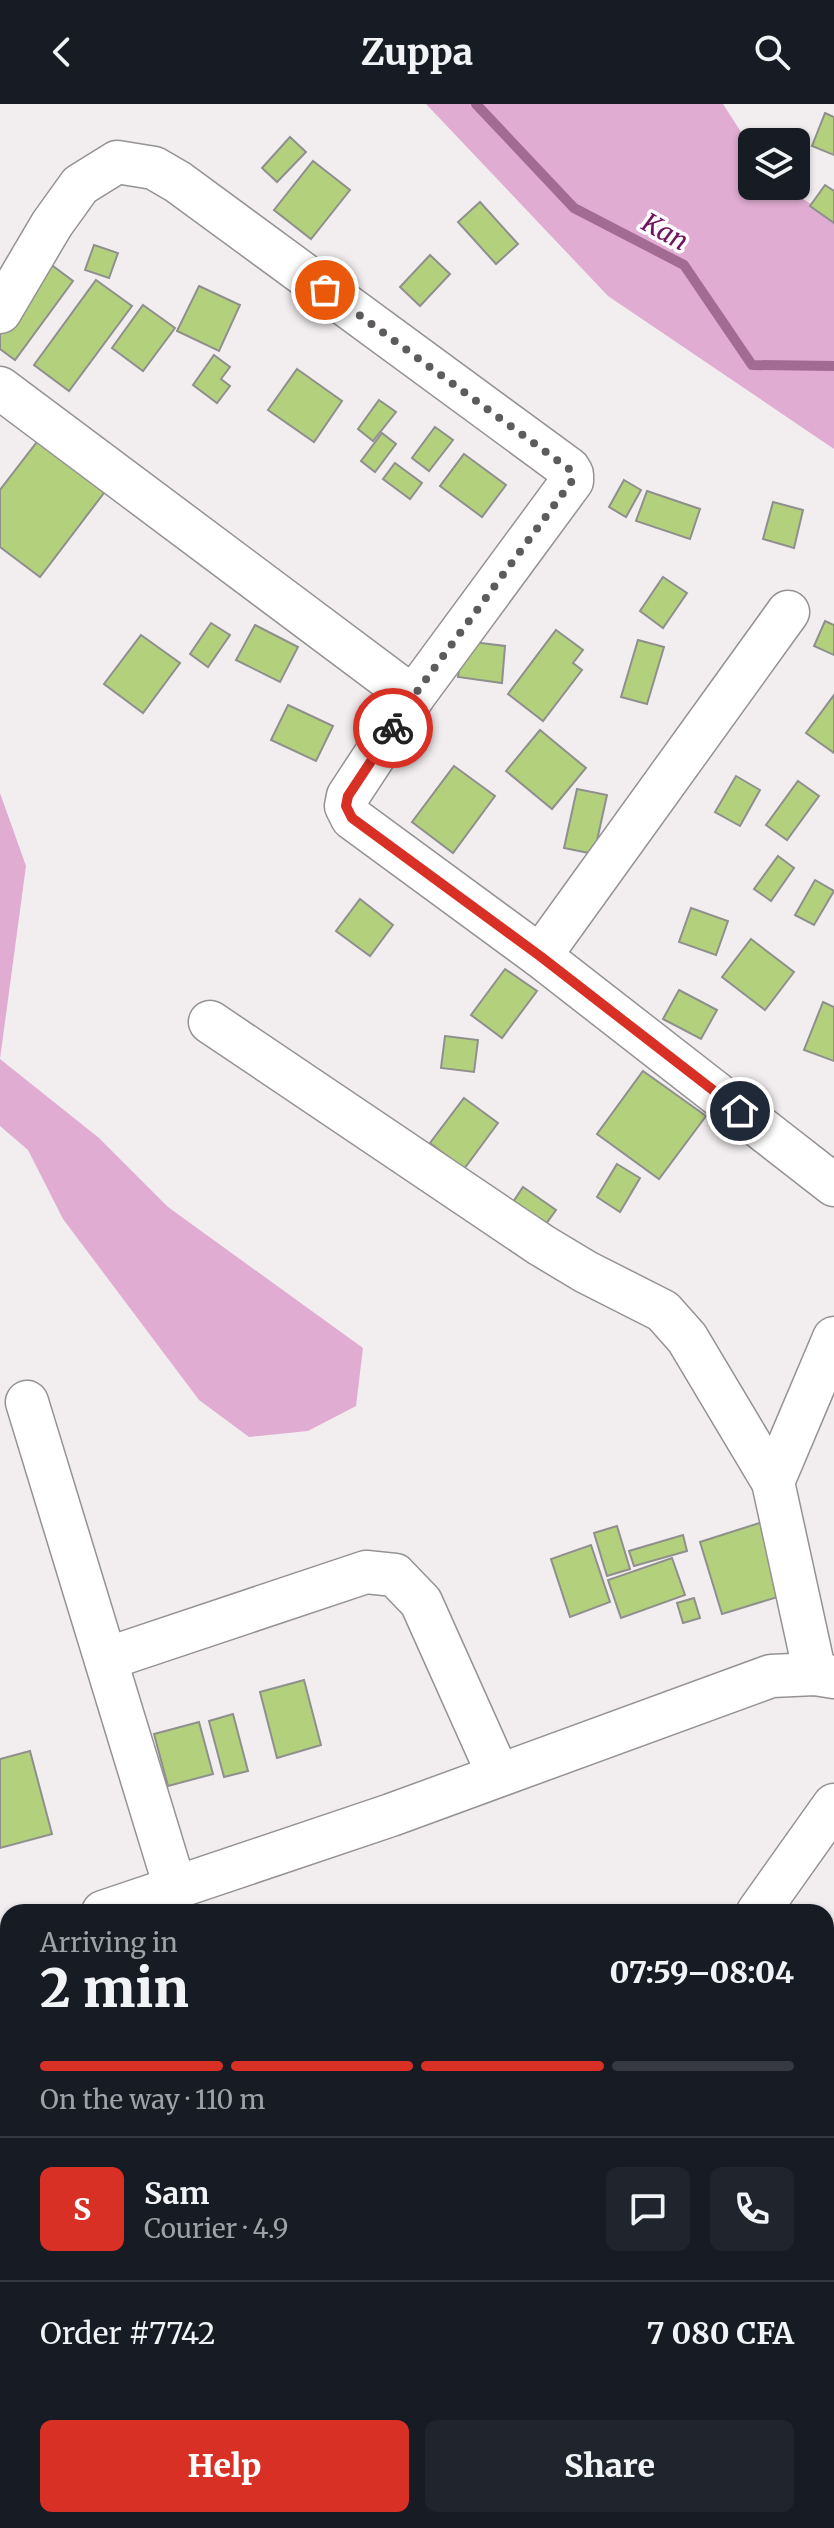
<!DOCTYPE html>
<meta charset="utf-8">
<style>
body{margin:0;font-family:Merriweather,serif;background:#20242c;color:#f1f3f6;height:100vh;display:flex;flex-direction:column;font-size:30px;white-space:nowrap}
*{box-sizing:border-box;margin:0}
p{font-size:26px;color:#9ea1a6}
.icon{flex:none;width:44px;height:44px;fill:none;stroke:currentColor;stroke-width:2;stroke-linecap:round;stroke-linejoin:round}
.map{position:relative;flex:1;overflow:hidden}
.sheet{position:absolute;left:0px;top:1800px;width:834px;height:624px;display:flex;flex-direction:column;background:#171b24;border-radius:24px 24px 0 0;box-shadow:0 2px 6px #0004}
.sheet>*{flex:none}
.controls{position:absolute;left:738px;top:24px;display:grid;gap:16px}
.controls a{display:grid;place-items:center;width:72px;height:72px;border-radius:12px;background:#171b24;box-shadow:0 2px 6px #0004;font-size:40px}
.pin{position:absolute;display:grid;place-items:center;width:68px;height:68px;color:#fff;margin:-34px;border:4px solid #fff;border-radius:50%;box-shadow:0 2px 8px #0007}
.courier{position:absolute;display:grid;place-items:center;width:80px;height:80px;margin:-40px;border:6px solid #d93025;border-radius:50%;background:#fff;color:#222;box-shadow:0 2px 10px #0007}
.headline em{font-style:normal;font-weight:800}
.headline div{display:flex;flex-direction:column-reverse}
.headline{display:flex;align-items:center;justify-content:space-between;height:136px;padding:0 40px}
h1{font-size:52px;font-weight:800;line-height:60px}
.bar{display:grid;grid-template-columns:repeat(4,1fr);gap:12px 8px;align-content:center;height:96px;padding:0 40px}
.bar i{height:10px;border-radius:6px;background:#363941}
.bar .current{background:#d93025}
.bar p{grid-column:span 4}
.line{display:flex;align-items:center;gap:20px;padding:0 40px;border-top:2px solid #363941}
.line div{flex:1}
.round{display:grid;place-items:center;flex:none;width:84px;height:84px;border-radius:12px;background:#20242c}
.primary-button{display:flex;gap:16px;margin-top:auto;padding:16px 40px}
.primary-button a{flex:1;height:92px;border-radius:12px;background:#d93025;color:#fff;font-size:32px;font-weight:800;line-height:92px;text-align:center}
.primary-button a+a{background:#20242c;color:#f1f3f6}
header{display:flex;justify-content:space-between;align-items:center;height:104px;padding:0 40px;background:#171b24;font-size:36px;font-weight:800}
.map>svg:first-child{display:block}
.green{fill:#e0acd1}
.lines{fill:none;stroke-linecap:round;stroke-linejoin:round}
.stream{stroke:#a16b93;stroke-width:10}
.building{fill:#b3d17c;stroke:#8f908d;stroke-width:2}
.minor-casing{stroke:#959294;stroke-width:45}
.minor{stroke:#fff;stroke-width:42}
.done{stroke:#5e5b5c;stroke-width:8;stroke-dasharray:0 14.4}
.route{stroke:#d93025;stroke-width:10}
.labels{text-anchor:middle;stroke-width:7;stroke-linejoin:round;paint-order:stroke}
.water-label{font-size:26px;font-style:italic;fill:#6d155d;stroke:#fffbfe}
</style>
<header><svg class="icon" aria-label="back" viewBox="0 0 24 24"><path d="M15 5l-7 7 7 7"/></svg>Zuppa<svg class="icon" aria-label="search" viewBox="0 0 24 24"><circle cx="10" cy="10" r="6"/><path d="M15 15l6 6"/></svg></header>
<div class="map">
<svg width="834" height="2424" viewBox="0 0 834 2424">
<rect width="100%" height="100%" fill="#f2eef0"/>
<g class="green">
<polygon points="426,0 723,0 752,45 752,82 782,82 834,114 834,345 608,192"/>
<polygon points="0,689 26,762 0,955 99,1034 168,1103 363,1244 356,1302 308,1327 249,1333 199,1296 63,1115 28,1046 0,1022"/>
</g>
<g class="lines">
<polyline class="stream" points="476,0 574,104 684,161 752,261 834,262"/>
</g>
<g class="building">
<polygon points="825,9 834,13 834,51 812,42"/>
<polygon points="290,33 306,48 277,78 262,64"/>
<polygon points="313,57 350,86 311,135 274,106"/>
<polygon points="825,81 834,87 834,119 810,102"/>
<polygon points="480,98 518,140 496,160 458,118"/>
<polygon points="94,141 118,149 109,174 85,166"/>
<polygon points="430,151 450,170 420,202 400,183"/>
<polygon points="49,159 73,177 15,256 0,245 0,225"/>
<polygon points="96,176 132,202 69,287 34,261"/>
<polygon points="199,182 240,201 219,247 177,227"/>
<polygon points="143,201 175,224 143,267 112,244"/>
<polygon points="214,251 230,263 221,275 230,282 217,299 193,281"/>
<polygon points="297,265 342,297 314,338 268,306"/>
<polygon points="379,296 396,308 373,337 358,325"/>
<polygon points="435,323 453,336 429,367 412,354"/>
<polygon points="382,329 396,340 375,368 361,357"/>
<polygon points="40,334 107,385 40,473 0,443 0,386"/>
<polygon points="464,350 506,381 482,413 440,382"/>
<polygon points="395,359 422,379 410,395 383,375"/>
<polygon points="624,376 641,386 626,413 609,403"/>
<polygon points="647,387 700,405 690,435 636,417"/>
<polygon points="773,398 803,406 794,444 763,435"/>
<polygon points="663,473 687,489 663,524 640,507"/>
<polygon points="825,517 834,521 834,551 814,542"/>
<polygon points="211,519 230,531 208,563 190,550"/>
<polygon points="255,521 298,543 280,578 236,556"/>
<polygon points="556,526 583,546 573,559 582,566 543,617 508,590"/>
<polygon points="141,531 180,559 143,609 104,580"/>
<polygon points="638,536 664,543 647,600 621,593"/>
<polygon points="464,537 505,542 502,579 458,573"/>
<polygon points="834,591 834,649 806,629"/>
<polygon points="288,601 333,622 316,657 271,636"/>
<polygon points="540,626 586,664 552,705 506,667"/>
<polygon points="454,662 495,692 453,749 412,718"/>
<polygon points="736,672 760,686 740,722 715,708"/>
<polygon points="798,677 819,692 787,736 766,721"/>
<polygon points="577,685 607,691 594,750 564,744"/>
<polygon points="778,752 794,764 771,797 754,785"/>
<polygon points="815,776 834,787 814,821 795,811"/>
<polygon points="360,795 393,821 370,852 336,827"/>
<polygon points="691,804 728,817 716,851 679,838"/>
<polygon points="751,835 794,868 765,906 722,873"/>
<polygon points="505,865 537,887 502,934 471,911"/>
<polygon points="679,886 717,906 701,935 663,915"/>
<polygon points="823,898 834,903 834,957 804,946"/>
<polygon points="445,932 478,936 474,968 441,964"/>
<polygon points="643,967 706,1012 659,1075 597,1030"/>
<polygon points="464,994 498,1019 464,1065 430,1039"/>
<polygon points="617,1060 640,1074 620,1108 597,1093"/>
<polygon points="523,1083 556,1106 543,1124 511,1101"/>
<polygon points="775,1414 797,1487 722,1510 700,1438"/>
<polygon points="617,1422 630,1465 607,1472 594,1429"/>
<polygon points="683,1431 687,1447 634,1462 629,1447"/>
<polygon points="591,1441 610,1498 570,1513 551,1455"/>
<polygon points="672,1454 685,1491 621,1514 608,1476"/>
<polygon points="694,1494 700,1514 683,1519 677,1499"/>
<polygon points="304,1576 321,1641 277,1654 260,1588"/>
<polygon points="233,1610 248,1667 224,1673 209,1617"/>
<polygon points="199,1618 213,1670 168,1682 154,1630"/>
<polygon points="30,1647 52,1730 0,1744 0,1655"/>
<polygon points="826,1999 834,2005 834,2038 826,2049"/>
<polygon points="834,2070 834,2154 826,2165 826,2082"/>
<polygon points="834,2164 834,2199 826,2193 826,2175"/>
<polygon points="831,2209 834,2211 834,2281 826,2275 826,2216"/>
<polygon points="0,2276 8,2282 8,2361 0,2355"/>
<polygon points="826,2306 834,2311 834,2383 826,2377"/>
<polygon points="0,2370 8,2376 8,2416 30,2416 24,2424 0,2424"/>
<polygon points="44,2416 65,2416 76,2424 38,2424"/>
<polygon points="73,2416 113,2416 107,2424 84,2424"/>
<polygon points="135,2416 184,2416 195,2424 130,2424"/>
<polygon points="212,2416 253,2416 248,2424 223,2424"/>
<polygon points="404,2416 494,2416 488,2424 398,2424"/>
</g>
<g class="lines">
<defs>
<g id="minor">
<polyline points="0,208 52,120 80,81 117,58 154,64 178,78 569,365 572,370 572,377 413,593 348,692 346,702 352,714 540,852 834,1081"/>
<polyline points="0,284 413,593"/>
<polyline points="540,852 788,508"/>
<polyline points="210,918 541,1141 586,1168 663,1207 687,1234 773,1378"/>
<polyline points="27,1298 175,1783"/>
<polyline points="106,1555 366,1468 395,1471 421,1498 498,1670"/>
<polyline points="815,1570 773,1378 834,1234"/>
<polyline points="103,1808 391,1711 771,1572 815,1570 834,1573"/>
<polyline points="758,1808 834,1701"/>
<polyline points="0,1844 8,1842"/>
<polyline points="526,2416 537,2424"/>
<polyline points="328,2424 333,2416"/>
</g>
</defs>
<use href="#minor" class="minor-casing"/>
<use href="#minor" class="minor"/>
</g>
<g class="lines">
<polyline class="done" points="325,186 569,365 572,370 572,377 413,593 393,624"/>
<polyline class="route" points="393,624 348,692 346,702 352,714 540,852 740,1007"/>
</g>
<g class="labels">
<g class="water-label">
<text transform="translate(665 128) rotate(29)" y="9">Kan</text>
</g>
</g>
</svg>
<div class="controls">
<a><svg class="icon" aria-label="layers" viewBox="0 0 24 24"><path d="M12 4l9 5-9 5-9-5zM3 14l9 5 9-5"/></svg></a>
</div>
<div class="pin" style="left:325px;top:186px;background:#ea580c"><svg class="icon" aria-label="bag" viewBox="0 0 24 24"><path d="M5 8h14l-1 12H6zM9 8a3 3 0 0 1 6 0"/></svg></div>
<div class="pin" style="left:740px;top:1007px;background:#1f2937"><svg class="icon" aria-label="home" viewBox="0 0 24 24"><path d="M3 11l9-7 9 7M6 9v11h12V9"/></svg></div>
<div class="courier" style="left:393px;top:624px"><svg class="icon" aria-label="bike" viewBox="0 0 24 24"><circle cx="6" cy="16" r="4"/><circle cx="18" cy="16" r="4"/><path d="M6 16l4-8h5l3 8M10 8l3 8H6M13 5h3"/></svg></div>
<section class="sheet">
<div class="headline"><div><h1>2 min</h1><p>Arriving in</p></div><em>07:59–08:04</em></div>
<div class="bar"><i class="current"></i><i class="current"></i><i class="current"></i><i></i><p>On the way · 110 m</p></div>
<div class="line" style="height:144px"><b class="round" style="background:#d93025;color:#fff">S</b><div><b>Sam</b><p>Courier · 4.9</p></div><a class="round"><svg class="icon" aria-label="chat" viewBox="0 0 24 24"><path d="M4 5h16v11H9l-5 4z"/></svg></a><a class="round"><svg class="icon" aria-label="phone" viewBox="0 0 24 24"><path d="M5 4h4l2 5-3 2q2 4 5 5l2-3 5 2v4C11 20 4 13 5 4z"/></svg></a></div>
<div class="line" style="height:104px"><div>Order #7742</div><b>7 080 CFA</b></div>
<div class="primary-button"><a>Help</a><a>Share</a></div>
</section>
</div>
